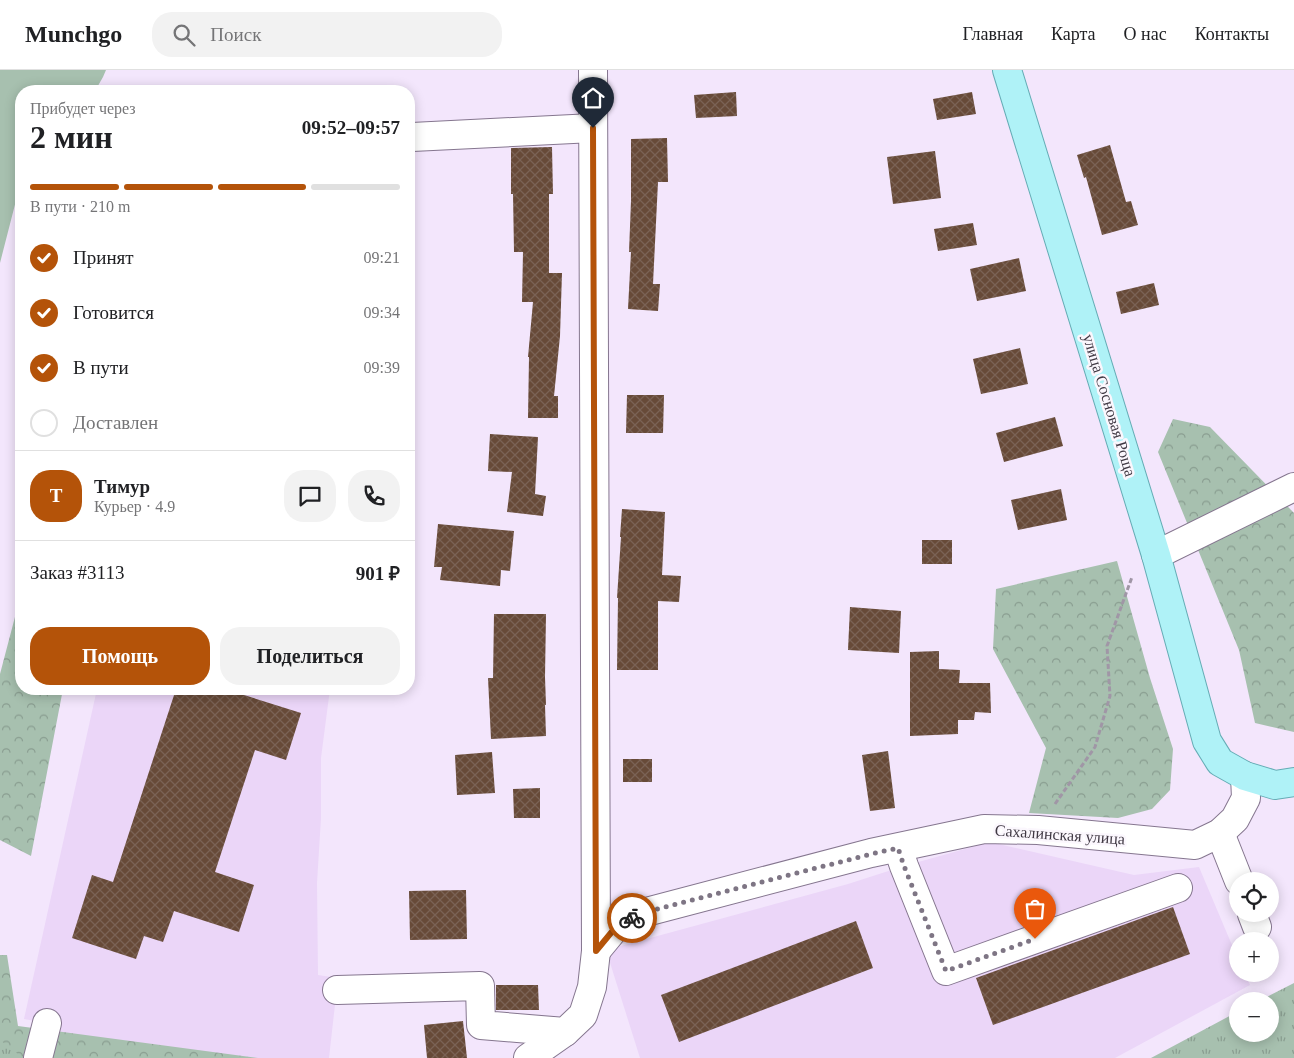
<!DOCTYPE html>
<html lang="ru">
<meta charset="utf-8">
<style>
body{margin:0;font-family:Georgia,serif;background:#f2f2f2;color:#202124;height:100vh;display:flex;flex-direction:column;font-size:19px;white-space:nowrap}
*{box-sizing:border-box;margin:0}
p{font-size:16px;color:#757577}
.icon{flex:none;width:28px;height:28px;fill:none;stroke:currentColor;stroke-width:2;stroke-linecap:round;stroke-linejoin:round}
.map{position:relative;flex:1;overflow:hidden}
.sheet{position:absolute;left:15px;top:15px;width:400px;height:610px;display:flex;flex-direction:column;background:#fff;border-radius:20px;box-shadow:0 2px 12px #0003}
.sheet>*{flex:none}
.fabs{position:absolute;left:1229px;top:802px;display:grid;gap:10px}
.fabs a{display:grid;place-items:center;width:50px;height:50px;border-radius:50%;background:#fff;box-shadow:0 2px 12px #0003;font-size:25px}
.pin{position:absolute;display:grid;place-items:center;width:42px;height:42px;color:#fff;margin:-51px -21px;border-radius:50% 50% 50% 0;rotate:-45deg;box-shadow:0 0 5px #0007}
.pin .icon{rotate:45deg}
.courier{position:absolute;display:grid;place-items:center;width:50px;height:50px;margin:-25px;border:4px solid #b45309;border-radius:50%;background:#fff;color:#222;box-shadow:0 1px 6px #0007}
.overview em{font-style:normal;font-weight:600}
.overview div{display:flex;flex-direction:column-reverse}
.overview{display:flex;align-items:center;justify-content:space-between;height:85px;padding:0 15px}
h1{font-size:32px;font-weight:600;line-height:38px}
.bar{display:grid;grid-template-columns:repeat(4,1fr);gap:8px 5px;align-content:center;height:60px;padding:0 15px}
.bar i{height:6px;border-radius:4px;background:#e0e0e0}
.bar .active{background:#b45309}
.bar p{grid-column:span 4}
.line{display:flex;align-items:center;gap:12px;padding:0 15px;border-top:1px solid #e0e0e0}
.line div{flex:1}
.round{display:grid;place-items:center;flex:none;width:52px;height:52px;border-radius:20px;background:#f2f2f2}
ol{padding:0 15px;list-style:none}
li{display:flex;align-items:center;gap:15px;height:55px}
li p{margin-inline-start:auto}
li .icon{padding:5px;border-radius:50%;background:#b45309;color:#fff;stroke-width:4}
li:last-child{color:#757577}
li i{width:28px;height:28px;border:2px solid #e0e0e0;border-radius:50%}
.cta{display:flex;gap:10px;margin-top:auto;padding:10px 15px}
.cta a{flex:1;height:58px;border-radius:20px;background:#b45309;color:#fff;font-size:20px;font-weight:600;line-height:58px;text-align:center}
.cta a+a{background:#f2f2f2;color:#202124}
header{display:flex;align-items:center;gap:30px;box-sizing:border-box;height:70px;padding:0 25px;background:#fff;border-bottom:1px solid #e0e0e0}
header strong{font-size:24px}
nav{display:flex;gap:28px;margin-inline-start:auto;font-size:18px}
.search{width:350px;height:45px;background:#f2f2f2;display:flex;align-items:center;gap:12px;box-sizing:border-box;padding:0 18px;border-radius:20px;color:#757577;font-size:19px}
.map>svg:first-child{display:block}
.built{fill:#ebd6f8}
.grass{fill:#a7c0af}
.forest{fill:url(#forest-crowns)}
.park{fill:url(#park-tufts)}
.building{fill:url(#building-cross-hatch)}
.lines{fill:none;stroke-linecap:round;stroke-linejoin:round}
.minor-casing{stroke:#85768f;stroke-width:30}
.major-casing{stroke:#65acb5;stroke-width:30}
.path{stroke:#a096a6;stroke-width:3;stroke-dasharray:5 2.5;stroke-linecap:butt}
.minor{stroke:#fff;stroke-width:28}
.major{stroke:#aff2f7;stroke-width:28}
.done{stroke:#7e7584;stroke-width:5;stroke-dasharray:0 9}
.route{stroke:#b45309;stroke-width:6}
.labels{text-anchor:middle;stroke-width:5;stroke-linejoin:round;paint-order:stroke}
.street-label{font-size:16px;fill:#3f3843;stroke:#fbf7fd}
</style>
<header>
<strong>Munchgo</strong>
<div class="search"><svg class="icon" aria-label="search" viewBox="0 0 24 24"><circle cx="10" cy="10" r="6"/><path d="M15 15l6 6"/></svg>Поиск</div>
<nav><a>Главная</a><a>Карта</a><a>О нас</a><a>Контакты</a></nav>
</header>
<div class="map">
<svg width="1294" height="988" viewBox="0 0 1294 988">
<defs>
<pattern id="forest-crowns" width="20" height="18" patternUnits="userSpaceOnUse" patternTransform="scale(1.25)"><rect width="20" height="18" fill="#a7c0af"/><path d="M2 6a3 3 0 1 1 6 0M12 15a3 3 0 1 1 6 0" fill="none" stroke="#899d90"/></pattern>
<pattern id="park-tufts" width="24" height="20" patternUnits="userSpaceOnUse" patternTransform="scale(1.25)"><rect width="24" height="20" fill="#a7c0af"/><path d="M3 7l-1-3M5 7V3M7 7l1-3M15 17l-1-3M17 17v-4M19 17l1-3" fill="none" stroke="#899d90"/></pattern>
<pattern id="building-cross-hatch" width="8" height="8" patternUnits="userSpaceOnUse" patternTransform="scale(1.25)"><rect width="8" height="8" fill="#674a38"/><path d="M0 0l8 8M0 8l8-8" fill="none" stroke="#7a6255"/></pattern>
</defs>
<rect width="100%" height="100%" fill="#f3e6fc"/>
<g class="built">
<polygon points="97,619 330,619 321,688 321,748 317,813 318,905 338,908 329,988 58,988 61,956 24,949"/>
<polygon points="990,772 1134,805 1199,797 1237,887 1238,904 1245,904 1250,915 1115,988 640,988 606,880 848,814 904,796"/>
</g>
<polygon class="grass" points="0,0 106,0 103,7 95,21 21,21 21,114 20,115 0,193"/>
<g class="forest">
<polygon points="1173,349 1210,357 1294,443 1294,662 1255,653 1239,580 1158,382"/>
<polygon points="1117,491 1150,608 1173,679 1170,720 1152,739 1118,748 1029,743 1046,678 993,579 996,519"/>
<polygon points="21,524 21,619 63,619 31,786 0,770 0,604"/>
<polygon points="0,885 7,885 18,956 258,988 0,988"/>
</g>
<g class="park">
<polygon points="1294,913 1294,988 1151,988 1237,942 1238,964 1270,964 1270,931 1259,931"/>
<polygon points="0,970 23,988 0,988"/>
</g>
<g class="building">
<polygon points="736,22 737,46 696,48 694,25"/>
<polygon points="972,22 976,44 937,50 933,29"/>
<polygon points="667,68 668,112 658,112 653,214 660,214 658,241 628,239 631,182 629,182 631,131 631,69"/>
<polygon points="1110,75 1126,132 1131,131 1138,155 1102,165 1086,107 1084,108 1077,85"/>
<polygon points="552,77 553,124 549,124 549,203 562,203 560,266 554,326 558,326 558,348 528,348 529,287 528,287 533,232 522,232 523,182 514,182 513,124 511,124 511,78"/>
<polygon points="935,81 941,128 893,134 887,87"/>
<polygon points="973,153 977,175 938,181 934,159"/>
<polygon points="1019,188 1026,221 977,231 970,199"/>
<polygon points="1154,213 1159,235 1121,244 1116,222"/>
<polygon points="1020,278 1028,314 981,324 973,289"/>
<polygon points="627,325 664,325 663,363 626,363"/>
<polygon points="1055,347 1063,376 1004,392 996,363"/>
<polygon points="490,364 538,367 535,424 546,426 543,446 507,442 512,402 488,401"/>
<polygon points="1061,419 1067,450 1018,460 1011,430"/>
<polygon points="622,439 665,442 662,505 681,506 679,532 658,531 658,600 617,600 618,528 617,528 621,467 620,467"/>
<polygon points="438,454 514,461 510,501 501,500 500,516 440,510 442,497 434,497"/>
<rect x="922" y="470" width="30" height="24"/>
<polygon points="850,537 901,541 899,583 848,580"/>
<polygon points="494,544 546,544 545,607 546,635 545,635 546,666 491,669 488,608 493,608"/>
<polygon points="939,581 939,599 960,600 959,613 990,613 991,643 975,642 974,650 958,650 958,664 910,666 910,582"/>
<polygon points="176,619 225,619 301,643 286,690 255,680 215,802 254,815 239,862 174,841 163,872 144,866 136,889 72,868 92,805 113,812"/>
<polygon points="888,681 895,738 870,741 862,685"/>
<polygon points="492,682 495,723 457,725 455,685"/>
<rect x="623" y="689" width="29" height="23"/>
<polygon points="540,718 540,748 514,748 513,719"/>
<polygon points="466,820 467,869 410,870 409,821"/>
<polygon points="1173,837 1190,884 993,955 976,908"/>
<polygon points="856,851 873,898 679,972 661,925"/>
<polygon points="496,915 538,915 539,940 496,940"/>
<polygon points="463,951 467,988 427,988 424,955"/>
</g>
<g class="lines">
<defs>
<g id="minor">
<polyline points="412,67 593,58"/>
<polyline points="1156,485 1294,417"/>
<polyline points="1220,763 1239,811"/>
<polyline points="898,778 904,796 946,901 1178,818"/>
<polyline points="1252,844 1257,857"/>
<polyline points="596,881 615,858 630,848 650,841 871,783 984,759 1038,760 1195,775 1220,763 1235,749 1246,728 1245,706"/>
<polyline points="337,920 480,916 481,955 565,962 583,945 592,917 596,881 593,0"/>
<polyline points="38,988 47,953"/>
<polyline points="528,988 565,962"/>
</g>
<polyline id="major" points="1007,0 1156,485 1207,671 1220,692 1245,706 1275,715 1294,712"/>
</defs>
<use href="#minor" class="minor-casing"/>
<use href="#major" class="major-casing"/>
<polyline class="path" points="1055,734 1095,677 1110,626 1107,576 1132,507"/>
<use href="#minor" class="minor"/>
<use href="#major" class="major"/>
</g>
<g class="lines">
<polyline class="done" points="632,848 650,841 871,784 898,778 904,796 946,901 1035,869"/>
<polyline class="route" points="593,58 596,881 615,858 632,848"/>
</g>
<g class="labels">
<g class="street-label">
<text transform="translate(1110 335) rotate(73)" y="6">улица Сосновая Роща</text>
<text transform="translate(1060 764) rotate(4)" y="6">Сахалинская улица</text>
</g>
</g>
</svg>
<div class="fabs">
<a><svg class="icon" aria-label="locate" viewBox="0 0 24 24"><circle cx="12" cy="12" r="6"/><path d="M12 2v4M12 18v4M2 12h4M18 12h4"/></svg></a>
<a>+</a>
<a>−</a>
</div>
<div class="pin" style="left:1035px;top:869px;background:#ea580c"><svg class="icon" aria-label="bag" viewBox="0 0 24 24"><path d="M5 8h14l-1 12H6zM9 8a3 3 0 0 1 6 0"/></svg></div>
<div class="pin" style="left:593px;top:58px;background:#1f2937"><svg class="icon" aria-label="home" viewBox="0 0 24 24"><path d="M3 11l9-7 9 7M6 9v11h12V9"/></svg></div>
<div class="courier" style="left:632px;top:848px"><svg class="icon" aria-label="bike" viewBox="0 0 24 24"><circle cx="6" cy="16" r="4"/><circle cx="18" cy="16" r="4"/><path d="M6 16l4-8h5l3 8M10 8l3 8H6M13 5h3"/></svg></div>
<section class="sheet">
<div class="overview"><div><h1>2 мин</h1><p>Прибудет через</p></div><em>09:52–09:57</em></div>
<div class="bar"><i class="active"></i><i class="active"></i><i class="active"></i><i></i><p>В пути · 210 m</p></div>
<ol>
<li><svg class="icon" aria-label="check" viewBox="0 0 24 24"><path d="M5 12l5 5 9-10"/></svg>Принят<p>09:21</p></li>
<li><svg class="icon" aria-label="check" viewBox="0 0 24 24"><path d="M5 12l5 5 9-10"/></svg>Готовится<p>09:34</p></li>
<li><svg class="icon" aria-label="check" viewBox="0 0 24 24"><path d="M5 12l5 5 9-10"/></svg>В пути<p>09:39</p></li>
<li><i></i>Доставлен</li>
</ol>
<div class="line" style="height:90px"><b class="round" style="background:#b45309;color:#fff">Т</b><div><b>Тимур</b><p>Курьер · 4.9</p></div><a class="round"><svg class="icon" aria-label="chat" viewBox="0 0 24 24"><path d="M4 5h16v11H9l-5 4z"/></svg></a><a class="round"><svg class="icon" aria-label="phone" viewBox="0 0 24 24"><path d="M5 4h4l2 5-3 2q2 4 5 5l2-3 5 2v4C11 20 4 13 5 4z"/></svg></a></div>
<div class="line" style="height:65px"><div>Заказ #3113</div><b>901 ₽</b></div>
<div class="cta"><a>Помощь</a><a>Поделиться</a></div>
</section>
</div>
